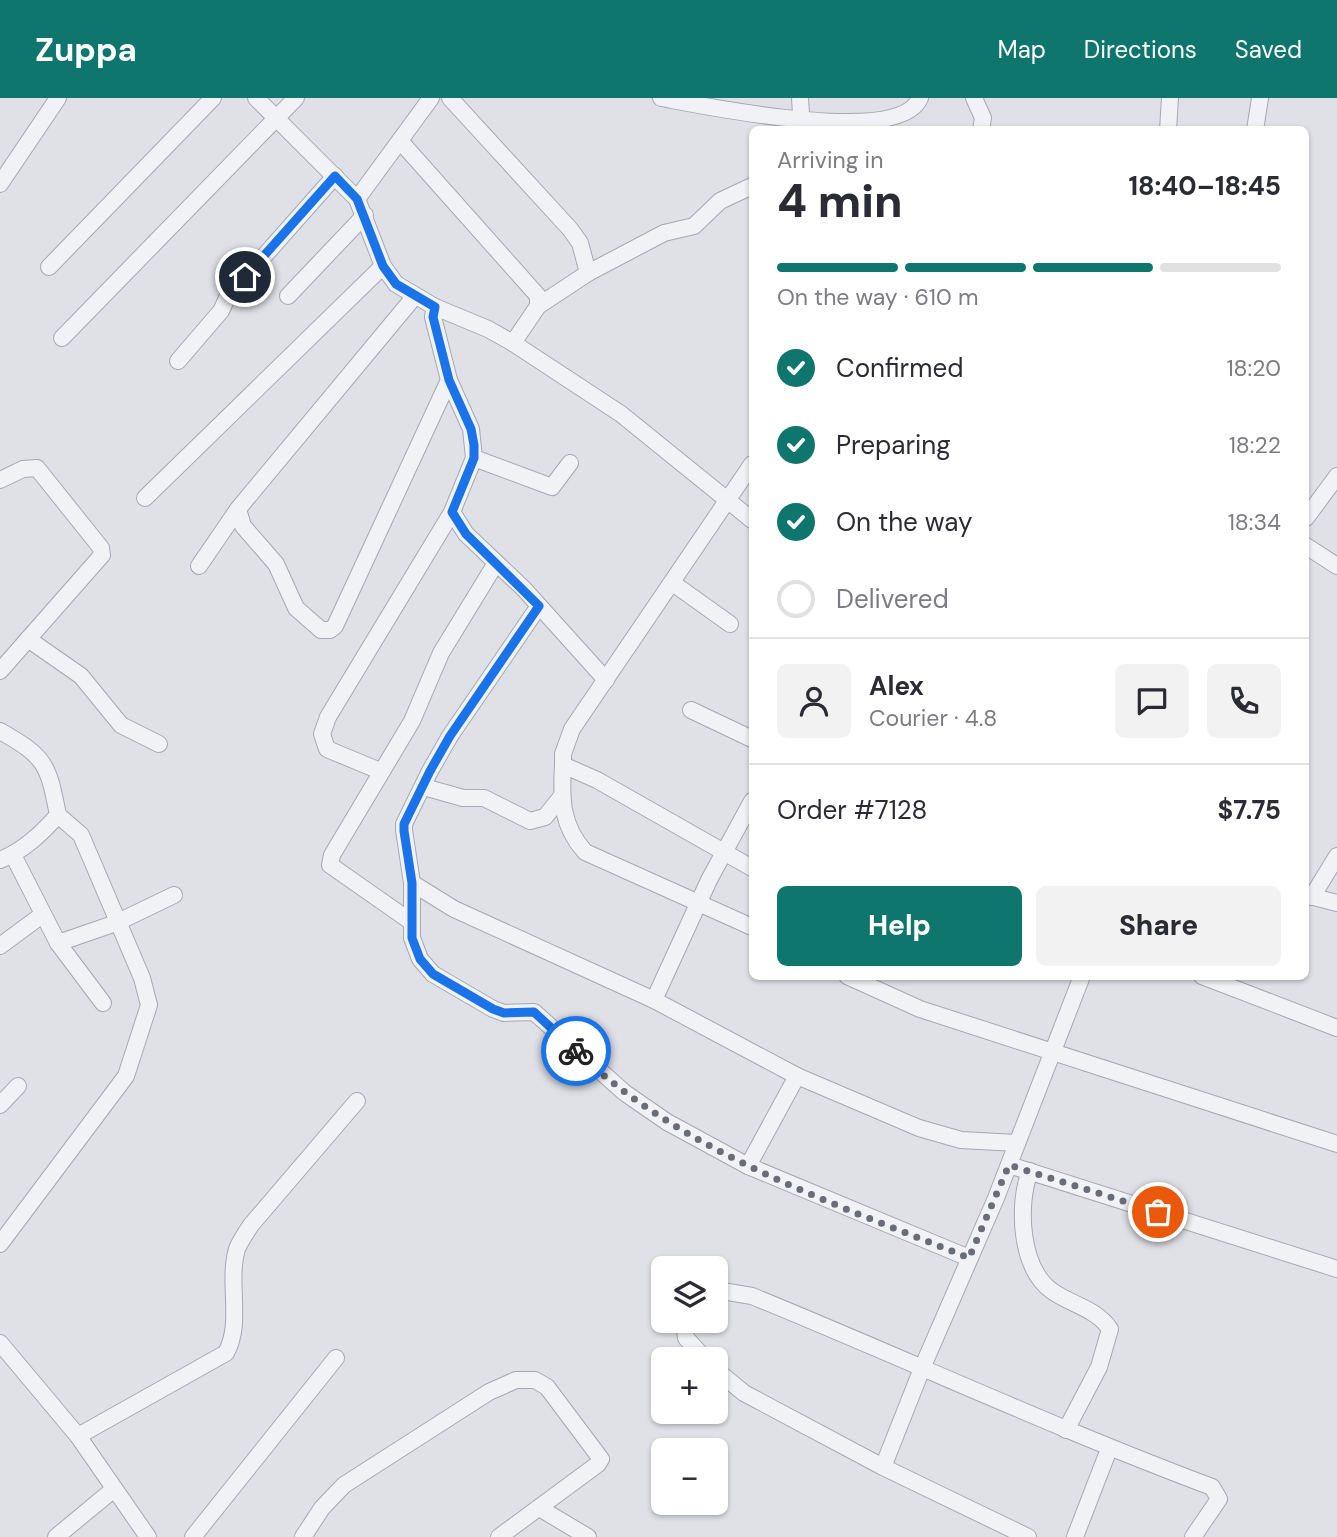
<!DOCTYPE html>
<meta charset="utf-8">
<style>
body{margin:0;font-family:"DM Sans",sans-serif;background:#f2f2f3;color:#2b2b33;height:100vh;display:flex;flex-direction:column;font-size:26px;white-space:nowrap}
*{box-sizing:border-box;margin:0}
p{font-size:23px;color:#7c7c81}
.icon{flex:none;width:38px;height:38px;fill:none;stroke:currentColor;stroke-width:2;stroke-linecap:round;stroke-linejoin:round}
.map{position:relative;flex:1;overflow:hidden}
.details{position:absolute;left:749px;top:28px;width:560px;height:854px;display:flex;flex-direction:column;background:#fff;border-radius:10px;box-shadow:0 2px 5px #0004}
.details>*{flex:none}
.buttons{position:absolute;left:651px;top:1158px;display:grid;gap:14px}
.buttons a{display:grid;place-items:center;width:77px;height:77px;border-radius:10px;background:#fff;box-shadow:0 2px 5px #0004;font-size:35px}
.pin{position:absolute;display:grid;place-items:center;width:60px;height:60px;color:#fff;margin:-30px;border:4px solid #fff;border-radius:50%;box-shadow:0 2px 7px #0007}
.courier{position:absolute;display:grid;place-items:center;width:70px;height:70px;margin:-35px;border:5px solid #1a73e8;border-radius:50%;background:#fff;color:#222;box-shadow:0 2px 9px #0007}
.headline em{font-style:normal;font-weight:800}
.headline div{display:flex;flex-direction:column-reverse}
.headline{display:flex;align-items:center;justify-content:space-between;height:119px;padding:0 28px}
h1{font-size:46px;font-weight:800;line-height:52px}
.bar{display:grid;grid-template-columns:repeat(4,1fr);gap:10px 7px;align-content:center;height:84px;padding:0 28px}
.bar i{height:9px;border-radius:5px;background:#e1e1e2}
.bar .active{background:#0f766e}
.bar p{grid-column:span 4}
.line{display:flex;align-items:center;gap:18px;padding:0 28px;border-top:2px solid #e1e1e2}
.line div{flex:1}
.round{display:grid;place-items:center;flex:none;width:74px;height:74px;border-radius:10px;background:#f2f2f3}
ol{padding:0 28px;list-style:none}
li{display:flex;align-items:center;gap:21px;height:77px}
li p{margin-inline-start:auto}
li .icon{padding:7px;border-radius:50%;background:#0f766e;color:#fff;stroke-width:4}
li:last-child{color:#7c7c81}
li i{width:38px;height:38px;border:4px solid #e1e1e2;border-radius:50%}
.cta{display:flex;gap:14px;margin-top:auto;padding:14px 28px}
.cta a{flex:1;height:80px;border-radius:10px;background:#0f766e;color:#fff;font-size:28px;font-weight:800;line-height:80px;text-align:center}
.cta a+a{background:#f2f2f3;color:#2b2b33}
header{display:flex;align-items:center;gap:42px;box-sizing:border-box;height:98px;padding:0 35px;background:#0f766e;color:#fff}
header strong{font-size:33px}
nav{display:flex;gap:38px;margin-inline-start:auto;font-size:24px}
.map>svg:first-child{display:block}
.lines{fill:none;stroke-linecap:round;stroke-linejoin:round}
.minor-casing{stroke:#a5a8b0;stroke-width:18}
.minor{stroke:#f1f2f5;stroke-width:16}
.done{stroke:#696d78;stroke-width:7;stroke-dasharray:0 12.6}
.route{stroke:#1a73e8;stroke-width:9}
</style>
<header>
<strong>Zuppa</strong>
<nav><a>Map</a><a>Directions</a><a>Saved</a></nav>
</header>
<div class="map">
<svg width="1337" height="1439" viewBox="0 0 1337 1439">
<rect width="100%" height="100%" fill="#dfe1e7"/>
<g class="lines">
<defs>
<g id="minor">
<polyline points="256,0 357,101 383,168 396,186 435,209 488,231 513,245 621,316 752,422"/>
<polyline points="450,0 570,131 580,145 588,175"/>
<path d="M661 0C705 8 899 49 920 0"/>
<polyline points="800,0 802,32"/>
<polyline points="974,0 983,20 981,32"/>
<polyline points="1168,32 1170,0"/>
<polyline points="1255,32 1260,0"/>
<polyline points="401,44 538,198 538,208 513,245"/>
<polyline points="0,86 58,0"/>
<polyline points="357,101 431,0"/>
<polyline points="49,169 213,0"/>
<polyline points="288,198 365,117"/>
<polyline points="415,198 238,411 243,428 276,466 296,510 321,532 330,532 335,528 449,282"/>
<polyline points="538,208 588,175 664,135 694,128 720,103 752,88"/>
<polyline points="62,240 296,0"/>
<polyline points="178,263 221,213 227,200 335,78"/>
<polyline points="474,360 552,389 570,365"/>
<polyline points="752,366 572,631 563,656 563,667 597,682 752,770"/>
<polyline points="0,382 23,371 37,370 101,450 102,457 0,573"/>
<polyline points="145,400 383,168"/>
<polyline points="452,414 466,436 524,491 606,582"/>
<polyline points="1306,420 1337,378"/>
<polyline points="1306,448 1337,468"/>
<polyline points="199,468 238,411"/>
<polyline points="674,486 730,526"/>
<polyline points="539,508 450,638 430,673 404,726 404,732 412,785 412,840 420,861 433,876 493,911 504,915 534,914 625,995 667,1024 748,1068"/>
<polyline points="28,541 81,578 121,627 159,646"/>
<polyline points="691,612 752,641"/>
<path d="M0 633C46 659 48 666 58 717 41 736 23 753 0 762"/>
<path d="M563 667C561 701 561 727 585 754L752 829"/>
<polyline points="380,673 327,651 322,636 328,619 452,414 474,360 471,331 449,282 433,219 435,209"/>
<polyline points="424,689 463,700 484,700 530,723 545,719 561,699"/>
<polyline points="13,757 58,845 116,825 174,797"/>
<polyline points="412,785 454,811 654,902 797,978 919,1030 961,1042 1017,1045"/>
<polyline points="1306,797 1337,805"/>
<polyline points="1312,799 1337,758"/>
<polyline points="410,823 330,767 332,757 412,623 441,555 496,465"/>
<polyline points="58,845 103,905"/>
<polyline points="0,848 42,817"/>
<polyline points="847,878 920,911 1337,1046"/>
<polyline points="1202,878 1337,930"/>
<polyline points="654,902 709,782 752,703"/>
<polyline points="797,978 748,1068 969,1160"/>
<polyline points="0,1007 18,988"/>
<polyline points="1009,1067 1337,1171"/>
<path d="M1030 1073C1017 1107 1020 1170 1052 1193 1070 1206 1097 1211 1110 1231L1099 1269 1066 1332"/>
<polyline points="0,1146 126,978 149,907 142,880 81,737 58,717"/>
<path d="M716 1197 728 1194 752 1198C906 1261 1057 1331 1212 1389L1219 1401 1193 1439"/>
<polyline points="684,1223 686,1240 706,1262"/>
<polyline points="0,1245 78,1338 148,1439"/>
<polyline points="716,1272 744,1295 883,1369"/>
<path d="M78 1338 226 1255C243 1224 227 1185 237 1151 240 1143 246 1135 251 1127L357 1003"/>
<polyline points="541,1411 588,1439"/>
<polyline points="56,1439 114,1391"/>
<polyline points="193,1439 336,1260"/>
<polyline points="303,1439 322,1410 344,1387 489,1294 516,1282 535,1282 547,1289 601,1361 598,1366 499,1439"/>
<polyline points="1028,1439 883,1369 923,1268 996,1100 1082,878"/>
<polyline points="1075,1439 1109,1351"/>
</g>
</defs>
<use href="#minor" class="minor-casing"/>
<use href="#minor" class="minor"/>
</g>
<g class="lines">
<path class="done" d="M576 953C685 1056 833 1105 969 1160L1009 1067 1158 1114"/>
<polyline class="route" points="245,179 335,78 357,101 383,168 396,186 435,209 433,219 449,282 471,331 474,347 474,360 452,414 466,436 539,508 450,638 430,673 404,726 404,733 412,785 412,840 420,861 433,876 493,911 504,915 534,914 576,953"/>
</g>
</svg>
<div class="buttons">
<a><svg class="icon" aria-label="layers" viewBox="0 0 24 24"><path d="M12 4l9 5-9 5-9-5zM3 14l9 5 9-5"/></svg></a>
<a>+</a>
<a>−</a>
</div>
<div class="pin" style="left:1158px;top:1114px;background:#ea580c"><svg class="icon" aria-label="bag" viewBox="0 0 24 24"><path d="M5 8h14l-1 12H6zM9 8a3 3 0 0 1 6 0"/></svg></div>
<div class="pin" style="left:245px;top:179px;background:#1f2937"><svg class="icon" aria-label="home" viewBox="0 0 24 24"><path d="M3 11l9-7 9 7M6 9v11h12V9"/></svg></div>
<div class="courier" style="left:576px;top:953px"><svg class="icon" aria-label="bike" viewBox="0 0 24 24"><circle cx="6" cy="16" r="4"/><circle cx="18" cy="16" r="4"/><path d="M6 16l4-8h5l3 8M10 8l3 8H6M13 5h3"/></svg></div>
<section class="details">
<div class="headline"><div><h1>4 min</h1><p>Arriving in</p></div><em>18:40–18:45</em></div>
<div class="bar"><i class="active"></i><i class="active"></i><i class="active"></i><i></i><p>On the way · 610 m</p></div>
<ol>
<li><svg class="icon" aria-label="check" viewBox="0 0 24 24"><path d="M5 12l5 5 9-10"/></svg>Confirmed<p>18:20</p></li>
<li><svg class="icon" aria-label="check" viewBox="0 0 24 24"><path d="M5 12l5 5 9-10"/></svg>Preparing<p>18:22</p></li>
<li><svg class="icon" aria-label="check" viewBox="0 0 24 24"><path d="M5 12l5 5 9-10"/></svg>On the way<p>18:34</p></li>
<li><i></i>Delivered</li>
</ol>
<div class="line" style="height:126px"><a class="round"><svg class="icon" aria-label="person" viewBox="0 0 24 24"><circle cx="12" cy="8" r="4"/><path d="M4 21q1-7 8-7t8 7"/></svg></a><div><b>Alex</b><p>Courier · 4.8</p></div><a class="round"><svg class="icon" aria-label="chat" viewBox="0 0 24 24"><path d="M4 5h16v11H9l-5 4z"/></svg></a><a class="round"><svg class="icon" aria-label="phone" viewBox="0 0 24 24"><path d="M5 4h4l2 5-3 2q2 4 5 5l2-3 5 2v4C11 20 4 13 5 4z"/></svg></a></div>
<div class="line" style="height:91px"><div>Order #7128</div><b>$7.75</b></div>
<div class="cta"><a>Help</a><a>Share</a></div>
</section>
</div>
